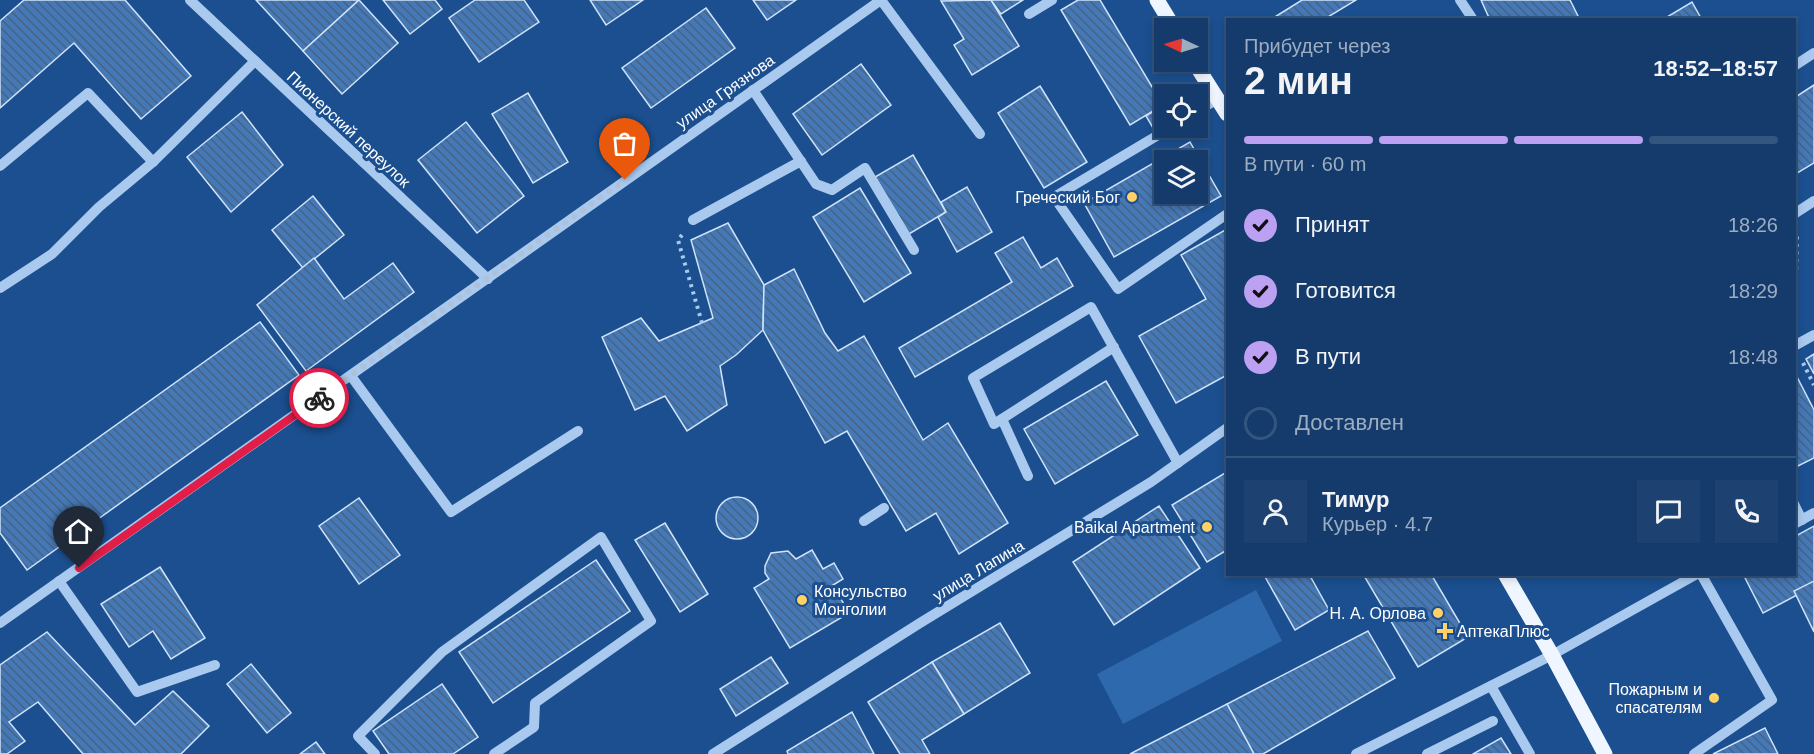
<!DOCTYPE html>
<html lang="ru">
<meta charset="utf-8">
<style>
body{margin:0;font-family:Arial,sans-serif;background:#1d4271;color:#f1f3f6;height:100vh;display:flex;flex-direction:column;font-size:22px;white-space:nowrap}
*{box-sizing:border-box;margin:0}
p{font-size:20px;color:#9dadc1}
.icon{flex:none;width:33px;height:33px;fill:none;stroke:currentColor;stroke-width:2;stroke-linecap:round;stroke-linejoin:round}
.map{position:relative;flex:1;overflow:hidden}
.panel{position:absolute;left:1226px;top:18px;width:570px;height:558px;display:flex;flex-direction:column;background:#143b6b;border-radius:0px;box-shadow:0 3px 9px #0003,0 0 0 2px #33557e}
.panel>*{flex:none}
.needle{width:39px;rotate:274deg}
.tools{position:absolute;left:1154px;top:18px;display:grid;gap:12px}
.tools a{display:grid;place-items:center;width:54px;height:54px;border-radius:0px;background:#143b6b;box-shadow:0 3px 9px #0003,0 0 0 2px #33557e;font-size:30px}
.pin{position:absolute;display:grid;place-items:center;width:51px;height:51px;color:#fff;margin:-62px -26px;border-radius:50% 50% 50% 0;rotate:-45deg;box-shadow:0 0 6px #0007}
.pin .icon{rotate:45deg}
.courier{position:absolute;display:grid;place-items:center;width:60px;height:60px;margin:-30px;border:4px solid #e11d48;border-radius:50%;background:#fff;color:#222;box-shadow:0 2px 8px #0007}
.head em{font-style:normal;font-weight:600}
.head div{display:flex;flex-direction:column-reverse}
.head{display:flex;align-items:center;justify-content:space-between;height:102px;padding:0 18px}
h1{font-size:39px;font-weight:600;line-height:45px}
.bar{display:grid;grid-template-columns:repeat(4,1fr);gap:9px 6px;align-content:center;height:72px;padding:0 18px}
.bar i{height:8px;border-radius:4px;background:#33557e}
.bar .current{background:#bca0f2}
.bar p{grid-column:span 4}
.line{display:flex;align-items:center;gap:15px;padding:0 18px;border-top:2px solid #33557e}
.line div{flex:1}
.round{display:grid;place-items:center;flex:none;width:63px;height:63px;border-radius:0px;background:#1d4271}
ol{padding:0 18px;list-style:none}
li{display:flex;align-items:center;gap:18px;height:66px}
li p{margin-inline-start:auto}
li .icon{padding:6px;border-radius:50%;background:#bca0f2;color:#111;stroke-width:4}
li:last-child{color:#9dadc1}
li i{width:33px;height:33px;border:3px solid #33557e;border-radius:50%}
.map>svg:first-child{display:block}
.green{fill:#2e69ad}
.building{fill:url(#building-back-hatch);stroke:#cfe3fa;stroke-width:1.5;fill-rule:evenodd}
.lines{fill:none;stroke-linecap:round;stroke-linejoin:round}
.path{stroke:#a9c9ee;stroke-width:4;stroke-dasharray:3 4.5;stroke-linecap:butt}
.minor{stroke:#a9c9ee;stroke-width:10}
.major{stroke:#f0f6ff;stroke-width:15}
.done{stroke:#afc1d8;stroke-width:6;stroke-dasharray:0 10.8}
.route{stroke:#e11d48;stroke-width:8}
.poi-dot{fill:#ffd166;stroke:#1b4f8f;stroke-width:2}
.labels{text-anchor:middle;stroke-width:6;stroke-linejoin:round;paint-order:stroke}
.street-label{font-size:16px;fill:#fff;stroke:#1b4f8f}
.poi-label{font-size:16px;fill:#fff;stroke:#1b4f8f;text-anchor:end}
</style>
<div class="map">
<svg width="1814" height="754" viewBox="0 0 1814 754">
<defs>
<pattern id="building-back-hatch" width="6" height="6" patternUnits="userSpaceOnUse" patternTransform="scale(1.5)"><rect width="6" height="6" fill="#4478b7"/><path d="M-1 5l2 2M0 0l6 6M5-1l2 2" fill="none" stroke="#486282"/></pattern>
</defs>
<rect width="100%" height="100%" fill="#1b4f8f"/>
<polygon class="green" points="1256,590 1282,641 1123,724 1097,674"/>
<g class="building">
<polygon points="24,0 125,0 191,76 141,119 74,43 0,108 0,21"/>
<polygon points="256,0 359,0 303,51"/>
<polygon points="359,0 398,43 342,94 303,51"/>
<polygon points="383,0 435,0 442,9 410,34"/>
<polygon points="475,0 524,0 539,22 479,62 449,18"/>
<polygon points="590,0 643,0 606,25"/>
<polygon points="753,0 796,0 767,20"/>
<polygon points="991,0 1019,46 972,75 954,45 964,39 941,1"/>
<polygon points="991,0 1023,0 1001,14"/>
<polygon points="1078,0 1100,0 1163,105 1130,125 1061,10"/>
<polygon points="1302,0 1356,0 1323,20 1270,20"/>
<polygon points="1481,0 1570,0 1580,20 1490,20"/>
<polygon points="1692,2 1702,20 1662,20"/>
<polygon points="706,8 735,48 651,108 622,68"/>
<polygon points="861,64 891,105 822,155 793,114"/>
<polygon points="1814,85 1814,163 1794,175 1794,98"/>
<polygon points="1040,86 1087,162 1044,188 998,113"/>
<polygon points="528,93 568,162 533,183 492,114"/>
<polygon points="1163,105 1164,128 1156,133 1146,116"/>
<polygon points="242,112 283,165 231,212 187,157"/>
<polygon points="466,122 524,196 477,233 418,160"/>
<path d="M1190 142 1221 196 1114 257 1084 203ZM1164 160H1197V194H1164Z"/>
<polygon points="913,155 946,212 909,234 875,177"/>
<polygon points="967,187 992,232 957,252 938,217 946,212 941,202"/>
<polygon points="860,188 911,273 864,302 813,217"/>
<polygon points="313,196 344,235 303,268 272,230"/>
<polygon points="728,223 764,285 763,330 736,355 720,366 727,405 687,431 665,396 635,410 602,337 641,318 659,341 713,318 691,240"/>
<polygon points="1227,229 1227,375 1176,403 1139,336 1206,299 1181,255"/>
<polygon points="1023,237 1041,268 1057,258 1073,286 915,377 899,348 1012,282 995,253"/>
<polygon points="314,258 344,299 393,263 414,292 306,371 257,305"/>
<polygon points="794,269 825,333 838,351 864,336 923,440 948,423 1008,523 959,554 936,513 906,531 847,431 825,443 763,330 764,285"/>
<polygon points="260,322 299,375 27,570 0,533 0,508"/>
<polygon points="1814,354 1814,374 1806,359"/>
<polygon points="1794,371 1814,410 1814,458 1798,466 1794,457"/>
<polygon points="1106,381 1138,435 1055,484 1024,429"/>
<polygon points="1225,473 1227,476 1227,550 1207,562 1172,505"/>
<circle cx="737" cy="518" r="21"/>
<polygon points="359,498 400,555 359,584 319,526"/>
<polygon points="1159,506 1200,568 1114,625 1073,562"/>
<polygon points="665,523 708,594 680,612 635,540"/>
<polygon points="1814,526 1814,586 1763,613 1743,574 1794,574 1794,537"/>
<polygon points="812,550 823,569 834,563 843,579 833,585 849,613 790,648 754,588 769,579 765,573 765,566 771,553 788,551 796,559"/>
<polygon points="596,560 630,611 493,703 459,652"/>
<polygon points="160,567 205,638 171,659 153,631 129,647 101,604"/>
<polygon points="1309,574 1329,610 1295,630 1264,575"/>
<polygon points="1363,574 1431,574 1468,637 1418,667"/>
<polygon points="1814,581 1814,632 1794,591"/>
<polygon points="1000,623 1030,673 964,714 932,662"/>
<polygon points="1368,631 1395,678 1263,754 1254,754 1227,704"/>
<polygon points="47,632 135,725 173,691 209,726 181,754 83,754 38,702 9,722 25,741 7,754 0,754 0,665"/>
<polygon points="771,657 788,683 736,716 720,689"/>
<polygon points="932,662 964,714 922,740 930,754 900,754 868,702"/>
<polygon points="251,664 291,713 267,733 227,684"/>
<polygon points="442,684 478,737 453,754 389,754 373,731"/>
<polygon points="1227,704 1254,754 1130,754"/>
<polygon points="852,712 874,754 788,754 787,751"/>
<polygon points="1765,728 1778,754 1713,754"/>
<polygon points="1501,738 1511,754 1473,754"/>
<polygon points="316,742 325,754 300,754"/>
</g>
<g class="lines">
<g class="path">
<polyline points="682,235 678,240 702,323"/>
<polyline points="1795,322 1797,233"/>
<polyline points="1803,363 1814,385"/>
</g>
<g class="minor">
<polyline points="190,0 488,279"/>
<polyline points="881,0 980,134"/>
<polyline points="1460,0 1472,18"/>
<polyline points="1029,14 1052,0"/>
<polyline points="1794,66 1814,53"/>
<polyline points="753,90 816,184 832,190 865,168 914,250"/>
<polyline points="1197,111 1218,99"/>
<polyline points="1170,128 1054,197 1118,289 1227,214"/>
<polyline points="0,166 88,93 153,162 255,61"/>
<polyline points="1794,214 1814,201"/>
<polyline points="693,220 801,161"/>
<polyline points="0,288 52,254 99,207 153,162"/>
<polyline points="1794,346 1814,335"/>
<polyline points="1114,347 994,424 973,378 1091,307 1178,463"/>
<polyline points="351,376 451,512 578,431"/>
<polyline points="1002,419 1028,476"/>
<polyline points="1794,504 1802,520"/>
<polyline points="864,521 884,508"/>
<polyline points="1794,524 1814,513"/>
<polyline points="59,581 137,692 215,665"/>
<polyline points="0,623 881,0"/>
<polyline points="1491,686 1530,754"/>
<polyline points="375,754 358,736 442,652 601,537 651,621 535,703 534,727 494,754"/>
<polyline points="713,754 920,623 1151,482 1227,428"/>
<polyline points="1356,754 1552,655 1697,574"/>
<polyline points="1427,754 1493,721"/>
<polyline points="1694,754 1772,700 1701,574"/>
</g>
<g class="major">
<polyline points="1157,0 1174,28"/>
<polyline points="1194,62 1227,114"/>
<polyline points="1505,574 1552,655 1605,754"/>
</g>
</g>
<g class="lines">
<polyline class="done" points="319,398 625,180"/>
<polyline class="route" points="79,568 319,398"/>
</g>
<g class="poi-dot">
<circle cx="1132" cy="197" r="6"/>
<circle cx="1207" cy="527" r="6"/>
<circle cx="802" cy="600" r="6"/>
<circle cx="1438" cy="613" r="6"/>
<path d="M1442 622h6v6h6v6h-6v6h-6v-6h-6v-6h6z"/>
<circle cx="1714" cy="698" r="6"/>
</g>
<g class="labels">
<g class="street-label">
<text transform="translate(725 91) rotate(-35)" y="6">улица Грязнова</text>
<text transform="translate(349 129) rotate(43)" y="6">Пионерский переулок</text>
<text transform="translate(978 570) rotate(-31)" y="6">улица Лапина</text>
</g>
<g class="poi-label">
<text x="1120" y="203">Греческий Бог</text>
<text x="1195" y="533">Baikal Apartment</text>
<text x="814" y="597" text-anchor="start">Консульство<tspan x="814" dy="18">Монголии</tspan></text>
<text x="1426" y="619">Н. А. Орлова</text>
<text x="1457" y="637" text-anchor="start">АптекаПлюс</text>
<text x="1702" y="695">Пожарным и<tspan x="1702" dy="18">спасателям</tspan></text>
</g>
</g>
</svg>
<div class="tools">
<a><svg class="needle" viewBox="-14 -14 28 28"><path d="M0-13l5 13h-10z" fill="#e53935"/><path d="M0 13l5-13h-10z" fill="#9dadc1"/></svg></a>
<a><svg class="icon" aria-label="locate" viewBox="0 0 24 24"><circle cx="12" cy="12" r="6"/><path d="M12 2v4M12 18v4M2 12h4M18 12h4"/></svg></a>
<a><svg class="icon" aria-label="layers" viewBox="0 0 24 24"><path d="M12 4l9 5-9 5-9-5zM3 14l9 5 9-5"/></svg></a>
</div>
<div class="pin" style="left:625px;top:180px;background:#ea580c"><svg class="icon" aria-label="bag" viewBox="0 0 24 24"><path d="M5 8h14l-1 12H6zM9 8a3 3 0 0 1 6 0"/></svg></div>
<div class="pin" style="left:79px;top:568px;background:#1f2937"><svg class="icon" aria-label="home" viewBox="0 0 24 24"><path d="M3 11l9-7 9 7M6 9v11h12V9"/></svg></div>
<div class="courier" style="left:319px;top:398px"><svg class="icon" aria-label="bike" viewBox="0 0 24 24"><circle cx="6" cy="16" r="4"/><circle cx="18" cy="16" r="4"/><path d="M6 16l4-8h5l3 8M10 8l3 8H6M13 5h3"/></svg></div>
<section class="panel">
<div class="head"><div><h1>2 мин</h1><p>Прибудет через</p></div><em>18:52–18:57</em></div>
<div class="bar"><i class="current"></i><i class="current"></i><i class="current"></i><i></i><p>В пути · 60 m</p></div>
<ol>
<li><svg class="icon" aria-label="check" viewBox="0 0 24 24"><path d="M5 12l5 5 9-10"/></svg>Принят<p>18:26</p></li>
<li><svg class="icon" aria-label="check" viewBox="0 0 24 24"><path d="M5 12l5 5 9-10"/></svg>Готовится<p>18:29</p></li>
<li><svg class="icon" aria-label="check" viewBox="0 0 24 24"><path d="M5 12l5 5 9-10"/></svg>В пути<p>18:48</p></li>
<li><i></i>Доставлен</li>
</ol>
<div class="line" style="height:108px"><a class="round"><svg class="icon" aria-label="person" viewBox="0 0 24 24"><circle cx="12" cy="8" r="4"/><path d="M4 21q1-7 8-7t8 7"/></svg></a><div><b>Тимур</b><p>Курьер · 4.7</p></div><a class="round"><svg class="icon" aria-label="chat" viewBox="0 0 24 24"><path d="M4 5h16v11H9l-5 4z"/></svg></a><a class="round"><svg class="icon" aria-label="phone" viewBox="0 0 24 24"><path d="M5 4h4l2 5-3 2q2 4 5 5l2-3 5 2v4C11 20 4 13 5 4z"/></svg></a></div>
</section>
</div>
